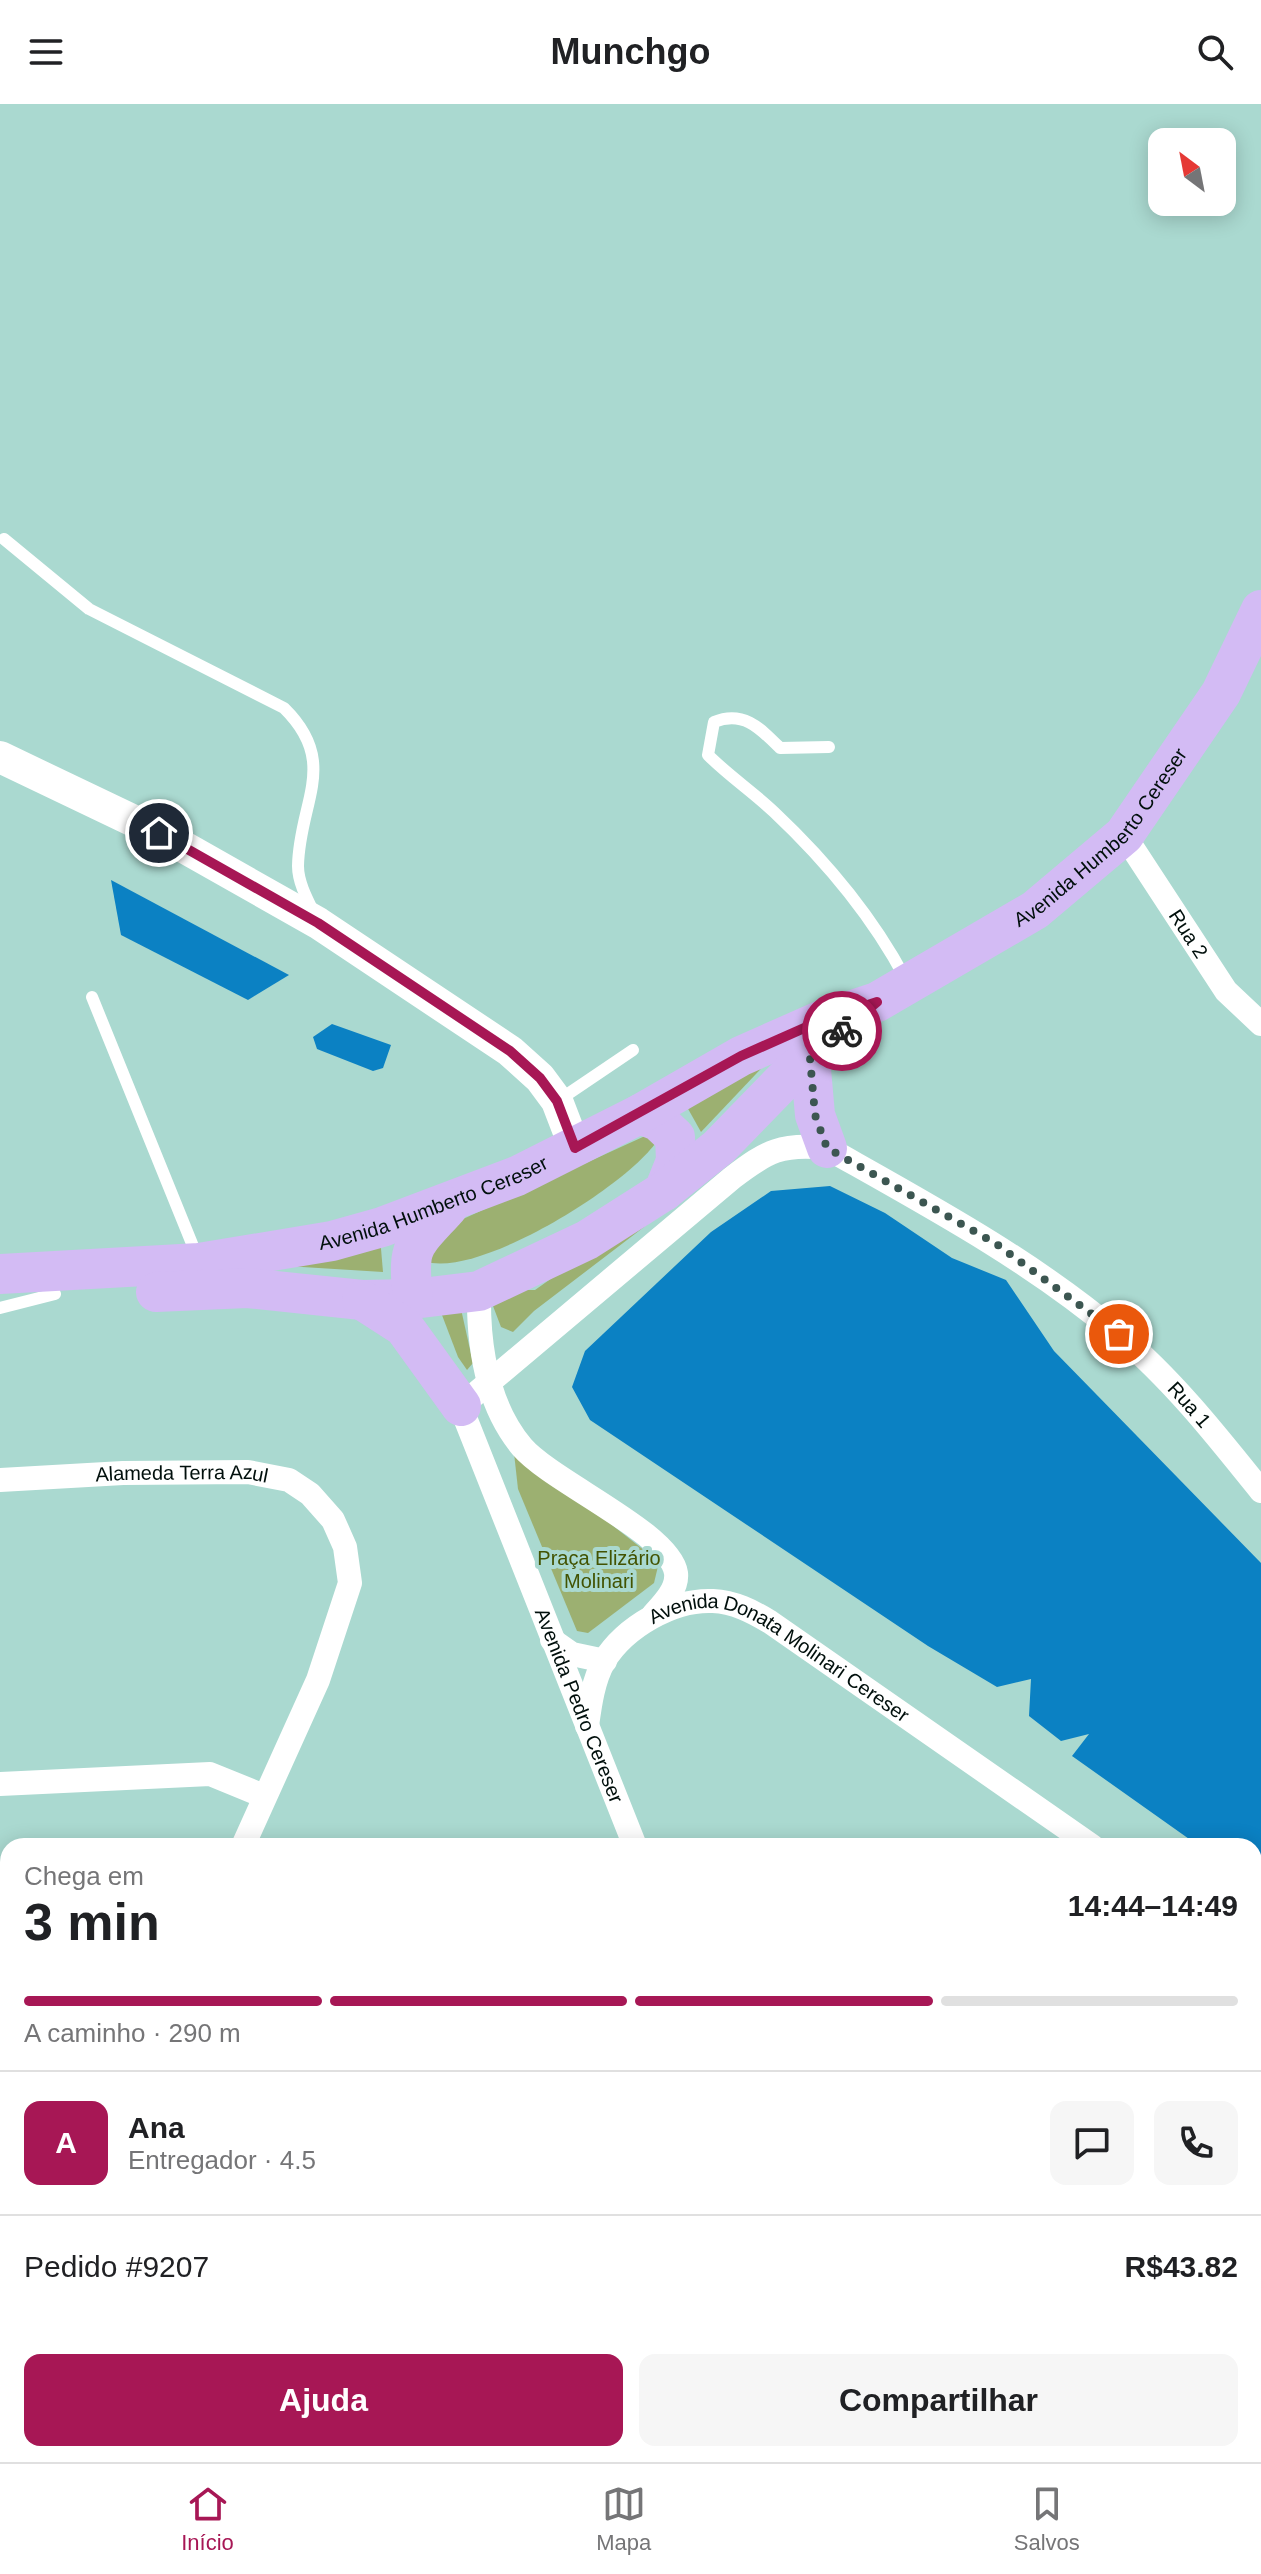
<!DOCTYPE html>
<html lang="pt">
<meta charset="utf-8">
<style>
body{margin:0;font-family:Arial,sans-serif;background:#f6f6f6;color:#202124;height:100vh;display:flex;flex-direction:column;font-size:30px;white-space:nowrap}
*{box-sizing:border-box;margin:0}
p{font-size:26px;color:#757577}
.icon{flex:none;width:44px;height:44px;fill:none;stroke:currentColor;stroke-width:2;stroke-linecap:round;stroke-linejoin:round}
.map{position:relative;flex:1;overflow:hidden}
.panel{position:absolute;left:0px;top:1734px;width:1262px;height:624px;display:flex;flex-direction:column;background:#fff;border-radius:24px 24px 0 0;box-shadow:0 4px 20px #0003}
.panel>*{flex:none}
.needle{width:52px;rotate:328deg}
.buttons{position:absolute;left:1148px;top:24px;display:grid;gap:16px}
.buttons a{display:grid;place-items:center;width:88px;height:88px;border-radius:16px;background:#fff;box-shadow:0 4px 20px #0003;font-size:40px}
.pin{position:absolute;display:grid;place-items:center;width:68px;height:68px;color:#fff;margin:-34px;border:4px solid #fff;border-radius:50%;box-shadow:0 2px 8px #0007}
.courier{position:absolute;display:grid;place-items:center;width:80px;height:80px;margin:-40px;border:6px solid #a71755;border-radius:50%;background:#fff;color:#222;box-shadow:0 2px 10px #0007}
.overview em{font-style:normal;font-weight:800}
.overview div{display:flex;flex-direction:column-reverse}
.overview{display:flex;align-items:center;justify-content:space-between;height:136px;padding:0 24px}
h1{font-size:52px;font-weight:800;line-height:60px}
.bar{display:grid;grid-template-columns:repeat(4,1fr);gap:12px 8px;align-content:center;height:96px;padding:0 24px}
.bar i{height:10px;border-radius:6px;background:#e0e0e0}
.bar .active{background:#a71755}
.bar p{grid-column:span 4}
.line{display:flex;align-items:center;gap:20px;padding:0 24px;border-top:2px solid #e0e0e0}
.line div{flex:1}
.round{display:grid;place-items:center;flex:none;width:84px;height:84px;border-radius:16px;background:#f6f6f6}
.action{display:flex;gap:16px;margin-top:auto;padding:16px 24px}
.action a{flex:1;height:92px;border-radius:16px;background:#a71755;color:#fff;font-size:32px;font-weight:800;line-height:92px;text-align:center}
.action a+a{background:#f6f6f6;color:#202124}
header{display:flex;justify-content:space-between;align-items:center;height:104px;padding:0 24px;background:#fff;font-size:36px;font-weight:800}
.tabs{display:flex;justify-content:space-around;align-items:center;height:112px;border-top:2px solid #e0e0e0;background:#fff;font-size:22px;color:#757577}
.tabs a{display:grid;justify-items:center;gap:4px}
.tabs .active{color:#a71755}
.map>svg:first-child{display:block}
.green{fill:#9cb071}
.water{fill:#0b81c3}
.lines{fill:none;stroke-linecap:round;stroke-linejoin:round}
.service{stroke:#fff;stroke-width:12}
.minor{stroke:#fff;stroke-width:24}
.tertiary{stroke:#fff;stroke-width:32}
.primary{stroke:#d3bbf4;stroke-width:40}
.done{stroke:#3c5651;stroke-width:8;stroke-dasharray:0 14.4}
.route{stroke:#a71755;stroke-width:10}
.labels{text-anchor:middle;stroke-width:8;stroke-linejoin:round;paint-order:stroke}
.street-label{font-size:20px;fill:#010f0c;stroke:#aad9d0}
.park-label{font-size:20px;fill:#425302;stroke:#aad9d0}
</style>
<header><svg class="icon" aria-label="menu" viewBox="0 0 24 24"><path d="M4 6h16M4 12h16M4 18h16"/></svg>Munchgo<svg class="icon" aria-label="search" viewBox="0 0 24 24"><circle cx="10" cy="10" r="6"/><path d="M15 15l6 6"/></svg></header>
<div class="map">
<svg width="1261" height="2358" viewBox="0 0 1261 2358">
<rect width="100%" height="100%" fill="#aad9d0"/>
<g class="green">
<polygon points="794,930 701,1028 682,994"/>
<path d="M645 1032 657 1037C627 1082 476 1176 424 1157L428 1131Z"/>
<polygon points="675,1087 682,1094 534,1207 513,1228 501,1223 493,1202 507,1186 535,1186"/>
<polygon points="380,1133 383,1168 237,1159"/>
<polygon points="459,1196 473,1259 467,1266 458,1253 437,1198"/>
<polygon points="514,1349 560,1380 659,1458 654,1479 588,1529 577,1527 518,1385"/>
</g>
<g class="water">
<polygon points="111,776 289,871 248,896 121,831"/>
<polygon points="332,920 391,941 383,964 373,967 317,945 313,933"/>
<polygon points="830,1082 885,1109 952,1154 1006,1176 1054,1247 1261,1459 1261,1786 1254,1781 1254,1742 1199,1742 1072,1652 1089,1630 1061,1637 1029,1612 1031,1575 997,1583 928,1542 590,1316 572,1283 585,1247 711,1128 771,1087"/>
</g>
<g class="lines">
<g class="service">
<path d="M4 435 89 505 284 604C340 659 299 698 298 762 298 778 307 795 314 809"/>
<path d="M829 643 780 644C760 624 743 606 714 618L708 651C729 672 753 688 774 708 825 756 872 812 905 874"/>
<polyline points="92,893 197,1152"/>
<polyline points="559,996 633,946"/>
<polyline points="0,1204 55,1190"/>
</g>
<g class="minor">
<path id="s1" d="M1124 731 1226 887 1261 920"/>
<path d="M479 1187C478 1240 486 1300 522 1343 552 1378 670 1429 676 1469 678 1485 663 1500 653 1511"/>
<path id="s2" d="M456 1291 635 1742"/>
<path id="s3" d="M461 1302 732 1074C767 1047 782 1039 827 1044 928 1101 1029 1155 1118 1230 1172 1275 1217 1332 1261 1387"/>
<path id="s4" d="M0 1376 123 1369 248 1368 289 1376 310 1390 333 1416 345 1443 350 1479 318 1576 243 1742"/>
<polyline points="552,1536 572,1550 605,1557"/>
<path id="s5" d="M587 1622C590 1600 593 1577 604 1557 625 1523 673 1495 713 1497 734 1498 752 1507 770 1518L1092 1742"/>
<polyline points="0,1680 210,1670 264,1692"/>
<polyline points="1254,1855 1261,1860"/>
<polyline points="0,1981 8,1980"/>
<polyline points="1254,2156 1261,2155"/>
<polyline points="0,2290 8,2271"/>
<polyline points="890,2350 892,2358"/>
<polyline points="1180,2350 1181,2358"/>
</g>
<polyline class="tertiary" points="0,653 159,729 318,819 510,947 540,974 557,997 575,1044"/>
<g class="primary">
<polyline points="810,954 815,1011 827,1044"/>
<polyline points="640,1010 658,1017 675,1033 676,1057 664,1087"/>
<path id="s6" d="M0 1170 199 1159 332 1137 382 1123 517 1072 640 1010 741 952 820 917 877 898 1035 806 1124 731 1221 589 1261 506"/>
<polyline points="156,1188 247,1184 362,1196 413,1195 479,1187 587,1136 664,1087 719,1043 790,970 855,916"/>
<path d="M413 1195C407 1140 412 1143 448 1103"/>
<polyline points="362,1196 404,1223 461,1302"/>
</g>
</g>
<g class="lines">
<polyline class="done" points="842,927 810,954 815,1011 827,1044 995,1139 1119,1230"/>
<polyline class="route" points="159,729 318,819 510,947 540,974 557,997 575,1044 741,952 820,917 877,898 842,927"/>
</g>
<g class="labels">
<g class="street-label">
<text dy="7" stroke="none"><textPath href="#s6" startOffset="1212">Avenida Humberto Cereser</textPath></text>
<text dy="7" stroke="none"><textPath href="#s1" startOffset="118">Rua 2</textPath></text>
<text dy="7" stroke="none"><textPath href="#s6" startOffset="442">Avenida Humberto Cereser</textPath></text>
<text dy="7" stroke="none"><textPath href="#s3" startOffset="904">Rua 1</textPath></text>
<text dy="7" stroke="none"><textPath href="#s4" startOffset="182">Alameda Terra Azul</textPath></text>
<text dy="7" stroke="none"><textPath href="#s5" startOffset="278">Avenida Donata Molinari Cereser</textPath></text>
<text dy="7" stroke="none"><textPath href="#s2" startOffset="334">Avenida Pedro Cereser</textPath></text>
</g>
<g class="park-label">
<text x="599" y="1461">Praça Elizário<tspan x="599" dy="23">Molinari</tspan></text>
</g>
</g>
</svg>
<div class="buttons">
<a><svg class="needle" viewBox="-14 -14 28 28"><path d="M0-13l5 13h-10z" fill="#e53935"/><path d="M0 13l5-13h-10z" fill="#757577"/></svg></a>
</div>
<div class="pin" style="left:1119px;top:1230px;background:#ea580c"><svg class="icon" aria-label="bag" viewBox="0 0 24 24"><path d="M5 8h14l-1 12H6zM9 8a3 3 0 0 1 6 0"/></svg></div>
<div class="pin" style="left:159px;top:729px;background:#1f2937"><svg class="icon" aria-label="home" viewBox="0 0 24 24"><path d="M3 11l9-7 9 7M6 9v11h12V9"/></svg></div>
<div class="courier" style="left:842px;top:927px"><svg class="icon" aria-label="bike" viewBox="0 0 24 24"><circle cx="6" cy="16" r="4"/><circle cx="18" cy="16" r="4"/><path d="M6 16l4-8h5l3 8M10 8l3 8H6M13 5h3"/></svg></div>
<section class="panel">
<div class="overview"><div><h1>3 min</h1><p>Chega em</p></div><em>14:44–14:49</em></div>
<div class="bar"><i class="active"></i><i class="active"></i><i class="active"></i><i></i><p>A caminho · 290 m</p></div>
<div class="line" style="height:144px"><b class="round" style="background:#a71755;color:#fff">A</b><div><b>Ana</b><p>Entregador · 4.5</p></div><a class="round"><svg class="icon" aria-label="chat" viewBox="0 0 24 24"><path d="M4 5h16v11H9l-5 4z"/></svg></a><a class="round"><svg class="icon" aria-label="phone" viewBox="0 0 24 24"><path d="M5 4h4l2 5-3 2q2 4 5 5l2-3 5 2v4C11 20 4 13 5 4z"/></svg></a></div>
<div class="line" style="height:104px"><div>Pedido #9207</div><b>R$43.82</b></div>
<div class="action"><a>Ajuda</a><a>Compartilhar</a></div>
</section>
</div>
<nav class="tabs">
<a class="active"><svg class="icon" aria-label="home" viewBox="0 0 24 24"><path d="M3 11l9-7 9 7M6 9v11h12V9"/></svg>Início</a>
<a><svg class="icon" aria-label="map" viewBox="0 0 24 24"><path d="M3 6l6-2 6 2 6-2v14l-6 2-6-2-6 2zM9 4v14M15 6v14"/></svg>Mapa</a>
<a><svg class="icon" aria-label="saved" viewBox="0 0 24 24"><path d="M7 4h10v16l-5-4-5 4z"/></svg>Salvos</a>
</nav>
